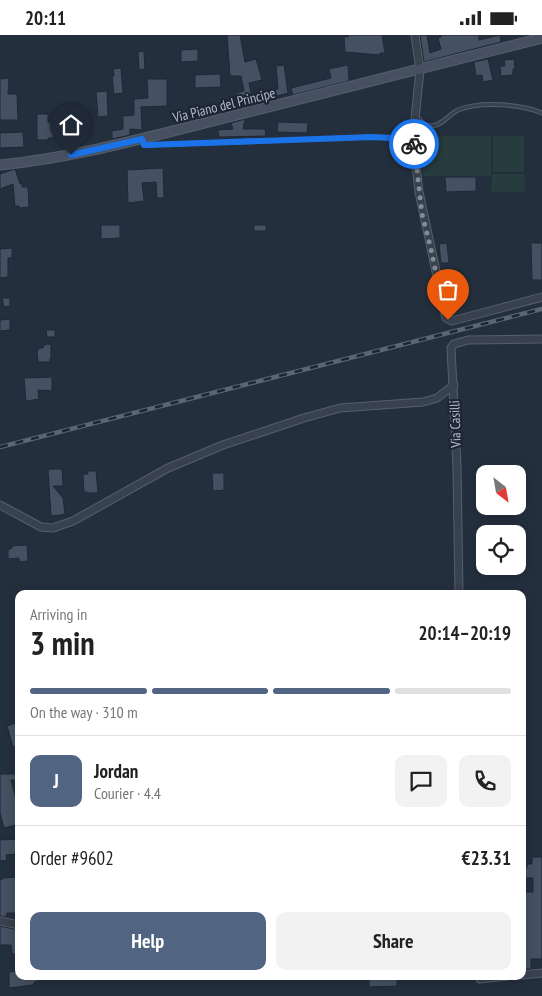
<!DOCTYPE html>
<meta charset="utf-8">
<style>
body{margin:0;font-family:"PT Sans Narrow",sans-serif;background:#f2f2f2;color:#222;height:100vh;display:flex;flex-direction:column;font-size:19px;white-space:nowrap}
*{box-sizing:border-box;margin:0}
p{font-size:16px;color:#767676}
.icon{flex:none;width:28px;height:28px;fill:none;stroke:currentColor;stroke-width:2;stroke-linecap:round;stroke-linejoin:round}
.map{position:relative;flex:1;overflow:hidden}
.drawer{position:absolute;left:15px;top:555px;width:511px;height:390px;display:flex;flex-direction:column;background:#fff;border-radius:10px;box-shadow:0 2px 12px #0003}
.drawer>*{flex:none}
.needle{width:32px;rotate:149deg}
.controls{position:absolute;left:476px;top:430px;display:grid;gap:10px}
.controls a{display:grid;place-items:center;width:50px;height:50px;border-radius:10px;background:#fff;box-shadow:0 2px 12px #0003;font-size:25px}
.pin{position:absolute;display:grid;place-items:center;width:42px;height:42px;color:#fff;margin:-51px -21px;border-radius:50% 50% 50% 0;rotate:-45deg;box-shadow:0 0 5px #0007}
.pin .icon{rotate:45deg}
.courier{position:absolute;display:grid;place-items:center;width:50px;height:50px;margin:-25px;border:4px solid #1a73e8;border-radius:50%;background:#fff;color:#222;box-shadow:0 1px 6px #0007}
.summary em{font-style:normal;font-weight:600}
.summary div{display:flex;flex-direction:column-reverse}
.summary{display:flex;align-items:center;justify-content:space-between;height:85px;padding:0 15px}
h1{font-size:32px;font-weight:600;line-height:38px}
.bar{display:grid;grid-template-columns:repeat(4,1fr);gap:8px 5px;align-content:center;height:60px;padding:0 15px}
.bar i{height:6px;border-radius:4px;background:#e0e0e0}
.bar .current{background:#516482}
.bar p{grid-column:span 4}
.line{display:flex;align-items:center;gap:12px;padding:0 15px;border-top:1px solid #e0e0e0}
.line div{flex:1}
.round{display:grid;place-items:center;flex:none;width:52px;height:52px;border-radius:10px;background:#f2f2f2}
.action{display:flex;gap:10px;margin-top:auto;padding:10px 15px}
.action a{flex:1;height:58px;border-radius:10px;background:#516482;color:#fff;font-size:20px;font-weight:600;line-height:58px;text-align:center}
.action a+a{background:#f2f2f2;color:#222}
.status{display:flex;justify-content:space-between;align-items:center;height:35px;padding:0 25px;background:#fff;direction:ltr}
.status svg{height:14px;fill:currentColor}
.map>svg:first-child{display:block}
.green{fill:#263c3f}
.building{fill:#455162;stroke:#1f2835}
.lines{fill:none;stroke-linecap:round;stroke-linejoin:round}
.lane-casing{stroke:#565f6c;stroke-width:5}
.street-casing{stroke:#565f6c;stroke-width:9}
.secondary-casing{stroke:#565f6c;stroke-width:11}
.lane{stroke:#38414e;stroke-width:3}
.street{stroke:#38414e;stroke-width:7}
.secondary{stroke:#465061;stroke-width:9}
.rail-casing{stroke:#5a6575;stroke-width:4.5}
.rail{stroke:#1d2633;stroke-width:2.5;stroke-dasharray:8;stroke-linecap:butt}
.done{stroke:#828b98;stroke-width:5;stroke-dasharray:0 9}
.route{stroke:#1a73e8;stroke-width:6}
.labels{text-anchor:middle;stroke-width:4.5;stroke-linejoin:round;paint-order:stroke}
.street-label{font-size:14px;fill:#b4bcc9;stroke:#1d2633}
</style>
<div class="status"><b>20:11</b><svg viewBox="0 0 49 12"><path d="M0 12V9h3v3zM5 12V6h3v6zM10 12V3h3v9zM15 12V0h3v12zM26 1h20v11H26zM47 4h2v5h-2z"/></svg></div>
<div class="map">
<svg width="542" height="961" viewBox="0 0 542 961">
<rect width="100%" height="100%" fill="#242f3e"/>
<g class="green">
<rect x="423" y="101" width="68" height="40"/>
<rect x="493" y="101" width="31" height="36"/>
<polygon points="492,139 525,139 525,157 491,157"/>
</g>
<g class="building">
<polygon points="227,0 240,0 245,27 256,24 262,45 249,48 253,67 238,72 236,58 244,56 241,41 230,41"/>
<polygon points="349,0 382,0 385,18 380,18 380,20 345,17 344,2 348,2"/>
<polygon points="420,0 427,0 430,18 441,14 438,3 441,2 441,0 479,0 479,5 500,0 501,7 424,27"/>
<polygon points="198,14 198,26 181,27 181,15"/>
<polygon points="144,16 145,34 139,35 138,17"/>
<polygon points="488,24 493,45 483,47 482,40 476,41 474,27"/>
<polygon points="514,24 515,34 513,34 513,40 501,41 500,31 505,31 504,25"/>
<polygon points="284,30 288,58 266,64 265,57 278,54 276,31"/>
<polygon points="348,30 349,46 293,60 291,53 331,43 329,34"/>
<polygon points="121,33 123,58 114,59 112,41 114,41 113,34"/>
<polygon points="220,39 221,52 195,53 195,40"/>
<polygon points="9,43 8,59 17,59 18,85 0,85 0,44"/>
<polygon points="147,44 167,44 167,71 141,72 142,95 130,94 130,100 112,104 112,96 123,94 123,81 134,80 134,64 148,63"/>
<polygon points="107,56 108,81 98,82 96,57"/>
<polygon points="37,79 48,79 48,87 53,87 54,103 48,103 48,105 37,105"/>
<polygon points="245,84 243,94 265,94 266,101 219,102 218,95 233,94 231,88"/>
<polygon points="278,87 308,88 307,98 277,97"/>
<polygon points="23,97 24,112 0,113 0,98"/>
<polygon points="163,133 164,163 157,163 156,147 142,148 144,166 128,168 127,135"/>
<polygon points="15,134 20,149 22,148 22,152 28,152 29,172 19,173 19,171 15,171 13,149 0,154 0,139"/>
<polygon points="445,142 476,142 476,156 446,157"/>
<polygon points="101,190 120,190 120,203 101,204"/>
<rect x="254" y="190" width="12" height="6"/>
<polygon points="447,208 449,228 441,228 439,209"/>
<polygon points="531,208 542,208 542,245 532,245"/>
<polygon points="12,213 12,223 8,223 8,242 0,243 0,214"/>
<polygon points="2,263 10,263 10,271 4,272"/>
<polygon points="10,284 10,295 0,296 0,285"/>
<polygon points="46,295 55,295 55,302 47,302"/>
<polygon points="51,309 51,324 50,324 50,327 38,327 37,316 40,313 43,313 44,310"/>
<polygon points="52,342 52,356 38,355 39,364 26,366 24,343"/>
<polygon points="51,434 60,434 62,435 63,451 53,451 63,463 65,479 60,480 51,481 48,435"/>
<polygon points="87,436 96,436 98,458 87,458 87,457 84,457 83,439 88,439"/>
<polygon points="212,438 224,438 224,455 213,456"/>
<polygon points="27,510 28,526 19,527 19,523 8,524 8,515 12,513 12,511"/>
<polygon points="19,687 19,710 13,712 7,691"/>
<polygon points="0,739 17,739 18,745 11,745 19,775 19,789 4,793 0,778"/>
<polygon points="19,804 19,819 6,820 7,825 0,826 0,805"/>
<polygon points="532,822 542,822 542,924 531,924 531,934 522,934 524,917 522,857 533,857 533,843 522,843 522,833 527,833 527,829 532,829"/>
<polygon points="18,842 19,878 7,878 6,882 0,881 0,845 3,844 3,843"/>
<polygon points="0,891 19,895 19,919 12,919 11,910 0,910"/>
<polygon points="19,936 19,941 48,942 35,947 32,950 9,953 9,937"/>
<polygon points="369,941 397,941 397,951 369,952"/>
</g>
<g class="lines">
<defs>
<g id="lane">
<path d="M416 81C421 86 424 91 432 91 443 90 449 79 458 75 481 66 520 69 542 78"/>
<polyline points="142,106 144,110 147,110 372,102 413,104"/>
</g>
<g id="street">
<polyline points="415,0 420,35 413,104 419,157 446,283 452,286 542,262"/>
<polyline points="0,470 41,492 53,493 73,486 168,433 223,410 304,383 340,373 423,367 437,363 454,350"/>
<polyline points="459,559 457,432 451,313 454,309 468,305 542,304"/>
<polyline points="0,886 19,890"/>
<polyline points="522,940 542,938"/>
<polyline points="479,941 480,944 507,941"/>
</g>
<path id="secondary" d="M0 130C79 122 156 100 233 81 336 56 439 30 542 3"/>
</defs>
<use href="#lane" class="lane-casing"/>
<use href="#street" class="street-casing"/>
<use href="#secondary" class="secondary-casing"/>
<use href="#lane" class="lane"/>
<use href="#street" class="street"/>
<use href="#secondary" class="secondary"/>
<defs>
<polyline id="rail" points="0,412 542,274"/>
</defs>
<use href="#rail" class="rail-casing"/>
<use href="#rail" class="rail"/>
</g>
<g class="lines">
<polyline class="done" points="414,109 422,179 431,214 444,278 448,285"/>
<polyline class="route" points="71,120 142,104 144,110 147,110 372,102 413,104 414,109"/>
</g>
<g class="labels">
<g class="street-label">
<text transform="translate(224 70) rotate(-14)" y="5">Via Piano del Principe</text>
<text transform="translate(455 389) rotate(-92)" y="5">Via Casilli</text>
</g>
</g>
</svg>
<div class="controls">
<a><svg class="needle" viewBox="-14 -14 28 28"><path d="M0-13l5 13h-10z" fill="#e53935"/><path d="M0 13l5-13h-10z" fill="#767676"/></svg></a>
<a><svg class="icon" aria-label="locate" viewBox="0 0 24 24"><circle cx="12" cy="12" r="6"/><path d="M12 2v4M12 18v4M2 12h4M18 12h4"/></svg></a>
</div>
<div class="pin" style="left:448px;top:285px;background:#ea580c"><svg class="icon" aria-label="bag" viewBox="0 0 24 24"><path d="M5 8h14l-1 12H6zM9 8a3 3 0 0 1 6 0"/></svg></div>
<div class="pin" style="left:71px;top:120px;background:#1f2937"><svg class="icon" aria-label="home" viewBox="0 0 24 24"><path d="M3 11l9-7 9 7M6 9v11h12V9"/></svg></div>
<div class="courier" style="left:414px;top:109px"><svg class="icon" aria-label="bike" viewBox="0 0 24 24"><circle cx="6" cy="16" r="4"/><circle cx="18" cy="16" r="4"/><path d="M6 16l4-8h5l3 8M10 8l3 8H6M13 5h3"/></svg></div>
<section class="drawer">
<div class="summary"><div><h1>3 min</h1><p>Arriving in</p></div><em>20:14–20:19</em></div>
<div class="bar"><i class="current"></i><i class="current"></i><i class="current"></i><i></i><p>On the way · 310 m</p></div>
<div class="line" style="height:90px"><b class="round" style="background:#516482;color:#fff">J</b><div><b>Jordan</b><p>Courier · 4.4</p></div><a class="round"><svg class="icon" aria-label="chat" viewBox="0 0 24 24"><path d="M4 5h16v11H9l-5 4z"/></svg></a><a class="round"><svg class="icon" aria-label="phone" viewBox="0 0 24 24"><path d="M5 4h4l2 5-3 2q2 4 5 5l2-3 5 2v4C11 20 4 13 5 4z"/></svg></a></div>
<div class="line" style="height:65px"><div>Order #9602</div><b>€23.31</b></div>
<div class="action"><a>Help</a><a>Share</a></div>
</section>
</div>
